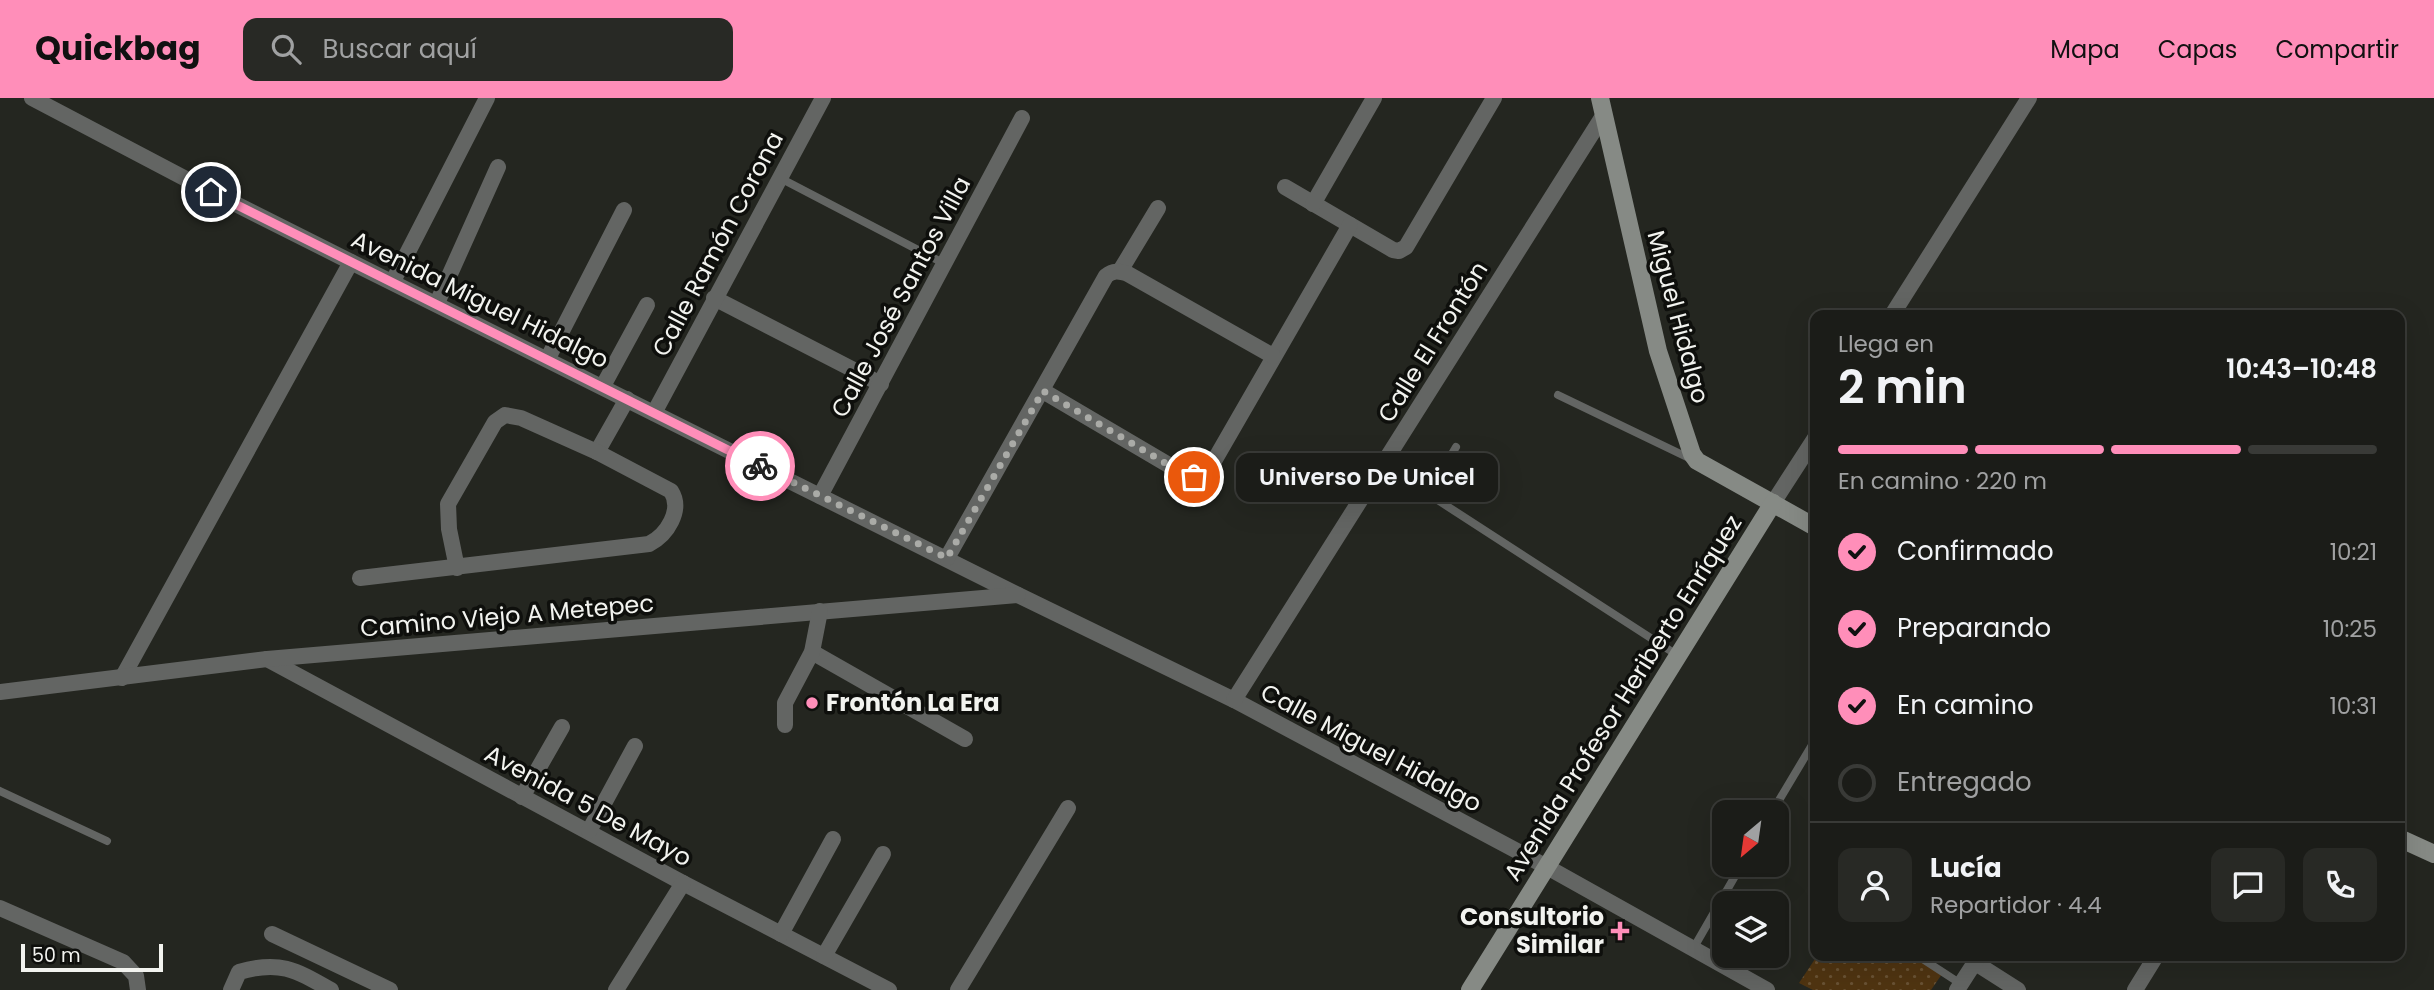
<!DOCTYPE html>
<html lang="es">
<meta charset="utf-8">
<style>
body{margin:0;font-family:Poppins,sans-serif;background:#282925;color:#f1f3f6;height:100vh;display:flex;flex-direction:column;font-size:26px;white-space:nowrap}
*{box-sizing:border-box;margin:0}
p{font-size:23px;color:#a0a1a2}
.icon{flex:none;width:38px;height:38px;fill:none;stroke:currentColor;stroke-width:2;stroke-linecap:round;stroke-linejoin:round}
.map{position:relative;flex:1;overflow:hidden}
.drawer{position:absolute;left:1810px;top:212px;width:595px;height:651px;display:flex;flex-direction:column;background:#1b1c18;border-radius:14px;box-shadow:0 7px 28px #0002,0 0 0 2px #393a37}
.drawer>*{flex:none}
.needle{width:46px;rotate:209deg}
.buttons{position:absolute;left:1712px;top:702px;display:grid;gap:14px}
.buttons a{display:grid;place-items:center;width:77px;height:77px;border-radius:14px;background:#1b1c18;box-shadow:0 7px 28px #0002,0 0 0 2px #393a37;font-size:35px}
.scale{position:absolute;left:21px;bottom:18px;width:142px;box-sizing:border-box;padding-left:7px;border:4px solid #f2f3ef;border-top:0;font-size:19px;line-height:24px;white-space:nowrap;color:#f2f3ef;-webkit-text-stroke:5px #0e0f0c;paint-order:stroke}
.pin{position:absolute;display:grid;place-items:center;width:60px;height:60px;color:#fff;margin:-30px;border:4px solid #fff;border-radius:50%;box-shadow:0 2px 7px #0007}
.courier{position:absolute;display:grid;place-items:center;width:70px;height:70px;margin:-35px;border:5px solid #ff8eb9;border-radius:50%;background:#fff;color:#222;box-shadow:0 2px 9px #0007}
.bubble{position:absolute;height:49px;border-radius:14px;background:#1b1c18;box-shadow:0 7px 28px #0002,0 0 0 2px #393a37;font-size:23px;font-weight:600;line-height:49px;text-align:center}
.head em{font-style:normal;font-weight:600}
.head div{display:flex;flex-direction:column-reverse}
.head{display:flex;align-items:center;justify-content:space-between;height:119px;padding:0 28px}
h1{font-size:46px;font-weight:600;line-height:52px}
.bar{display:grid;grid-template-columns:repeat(4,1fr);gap:10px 7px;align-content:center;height:84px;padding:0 28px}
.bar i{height:9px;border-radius:5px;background:#393a37}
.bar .active{background:#ff8eb9}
.bar p{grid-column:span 4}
.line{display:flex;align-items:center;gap:18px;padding:0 28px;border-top:2px solid #393a37}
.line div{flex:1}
.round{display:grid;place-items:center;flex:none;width:74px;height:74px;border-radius:14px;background:#282925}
ol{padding:0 28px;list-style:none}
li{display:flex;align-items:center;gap:21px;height:77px}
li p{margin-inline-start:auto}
li .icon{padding:7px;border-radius:50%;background:#ff8eb9;color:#111;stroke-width:4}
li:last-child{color:#a0a1a2}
li i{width:38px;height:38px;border:4px solid #393a37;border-radius:50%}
header{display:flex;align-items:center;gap:42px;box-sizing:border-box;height:98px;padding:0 35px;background:#ff8eb9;color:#111}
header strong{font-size:33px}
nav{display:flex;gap:38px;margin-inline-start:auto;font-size:24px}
.search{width:490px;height:63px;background:#282925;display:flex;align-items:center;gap:18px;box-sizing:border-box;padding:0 24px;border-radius:14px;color:#a0a1a2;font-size:26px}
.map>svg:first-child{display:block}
.green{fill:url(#green-dots)}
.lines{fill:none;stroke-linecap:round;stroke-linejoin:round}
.lane{stroke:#636563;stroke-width:8}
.street{stroke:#636563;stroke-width:16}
.secondary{stroke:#868a85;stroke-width:18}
.done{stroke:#aaaba7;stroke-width:7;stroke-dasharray:0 12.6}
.route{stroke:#ff8eb9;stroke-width:9}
.poi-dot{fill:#ff8eb9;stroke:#0e0f0c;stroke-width:2.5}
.labels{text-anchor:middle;stroke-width:7;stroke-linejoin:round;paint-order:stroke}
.street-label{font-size:24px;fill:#f2f3ef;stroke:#0e0f0c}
.poi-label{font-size:24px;font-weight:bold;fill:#f2f3ef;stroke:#0e0f0c;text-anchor:start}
</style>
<header>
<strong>Quickbag</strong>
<div class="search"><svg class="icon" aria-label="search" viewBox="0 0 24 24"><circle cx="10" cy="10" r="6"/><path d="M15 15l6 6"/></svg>Buscar aquí</div>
<nav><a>Mapa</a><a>Capas</a><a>Compartir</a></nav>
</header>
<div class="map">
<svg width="2434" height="892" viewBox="0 0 2434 892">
<defs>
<pattern id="green-dots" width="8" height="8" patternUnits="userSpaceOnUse" patternTransform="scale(1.75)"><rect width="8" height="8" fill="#4f3411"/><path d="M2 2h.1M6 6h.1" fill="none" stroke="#695234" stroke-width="1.8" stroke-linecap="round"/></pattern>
</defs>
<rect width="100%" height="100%" fill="#242620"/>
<polygon class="green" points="1817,858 1912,858 1942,876 1931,892 1813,892 1799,885"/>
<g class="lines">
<g class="lane">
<polyline points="780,80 945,166"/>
<polyline points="1558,297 1691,361"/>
<polyline points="1456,349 1431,392 1433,399 1677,557"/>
<polyline points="0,693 107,743"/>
<polyline points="1772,714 1815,642"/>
<polyline points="1693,851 1742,766"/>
<polyline points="1918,858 1961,886"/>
</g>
<g class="street">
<polyline points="32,0 188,82 351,164 1018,497 1234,602 1547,769 1767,892"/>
<polyline points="1285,89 1393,152 1399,153 1406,149 1494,0"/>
<polyline points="1313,106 1374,0"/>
<polyline points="1120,173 1158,110"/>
<polyline points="393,183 487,0"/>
<polyline points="714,200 881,286"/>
<polyline points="437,205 498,69"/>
<polyline points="1892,217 2029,0"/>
<polyline points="548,260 624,112"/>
<polyline points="603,288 647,207"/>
<path d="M1043 293 1184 376C1195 379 1201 378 1210 370L1350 127"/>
<polyline points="654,315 823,0"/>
<polyline points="597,354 627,301"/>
<polyline points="820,398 1022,20"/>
<polyline points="1773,405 1815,340"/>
<path d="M947 460 1106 178C1113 172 1119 173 1128 176L1273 258"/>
<path d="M360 480 649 446C667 437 683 412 671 393L597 354 521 320 505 317 495 324 448 406 449 431 457 470"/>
<polyline points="812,554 965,641"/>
<polyline points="267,561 683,785 889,892"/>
<polyline points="122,580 351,164"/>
<polyline points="0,594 267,561 1018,497"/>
<polyline points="1234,602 1603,18"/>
<polyline points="785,627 785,605 812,554 820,513"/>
<polyline points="522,699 562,629"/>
<polyline points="589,733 635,648"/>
<polyline points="0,810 123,864 136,878 138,892"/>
<polyline points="272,836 390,892"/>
<polyline points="781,836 833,741"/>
<polyline points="824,858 883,756"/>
<polyline points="1974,864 2018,892"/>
<path d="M231 892 239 874C280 862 296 872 331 892"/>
<polyline points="616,892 683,785"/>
<polyline points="958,892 1068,710"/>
<polyline points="1957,892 1979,858"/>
<polyline points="2135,892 2156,858"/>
</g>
<g class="secondary">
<polyline points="1600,0 1658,253 1692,356 1697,363 1815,429"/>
<polyline points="2399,740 2434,756"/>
<polyline points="1470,892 1773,405"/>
</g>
</g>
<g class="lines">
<polyline class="done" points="760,368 947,460 1043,293 1184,376 1194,379"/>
<polyline class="route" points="211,94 760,368"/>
</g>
<g class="poi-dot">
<circle cx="812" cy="605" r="7"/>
<path d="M1616.5 822.5h7v7h7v7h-7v7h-7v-7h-7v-7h7z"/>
</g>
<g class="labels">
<g class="street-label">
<text transform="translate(718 146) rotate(-62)" y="8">Calle Ramón Corona</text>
<text transform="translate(901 199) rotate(-62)" y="8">Calle José Santos Villa</text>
<text transform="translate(480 202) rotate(26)" y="8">Avenida Miguel Hidalgo</text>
<text transform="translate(1678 219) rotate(75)" y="8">Miguel Hidalgo</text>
<text transform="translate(1433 244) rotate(-58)" y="8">Calle El Frontón</text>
<text transform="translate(507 518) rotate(-5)" y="8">Camino Viejo A Metepec</text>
<text transform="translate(1623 600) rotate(-58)" y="8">Avenida Profesor Heriberto Enríquez</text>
<text transform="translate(1371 650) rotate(28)" y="8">Calle Miguel Hidalgo</text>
<text transform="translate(588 708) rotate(28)" y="8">Avenida 5 De Mayo</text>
</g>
<g class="poi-label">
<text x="826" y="613">Frontón La Era</text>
<text x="1604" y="827" text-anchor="end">Consultorio<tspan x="1604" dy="28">Similar</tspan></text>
</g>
</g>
</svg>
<div class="buttons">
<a><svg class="needle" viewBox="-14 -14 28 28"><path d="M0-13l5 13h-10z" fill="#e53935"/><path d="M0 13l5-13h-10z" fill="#a0a1a2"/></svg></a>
<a><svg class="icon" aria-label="layers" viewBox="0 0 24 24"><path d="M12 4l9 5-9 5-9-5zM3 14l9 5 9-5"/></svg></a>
</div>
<div class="scale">50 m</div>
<div class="pin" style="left:1194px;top:379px;background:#ea580c"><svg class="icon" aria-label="bag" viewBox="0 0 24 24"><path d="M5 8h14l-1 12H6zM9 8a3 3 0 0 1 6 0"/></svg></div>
<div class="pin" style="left:211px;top:94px;background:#1f2937"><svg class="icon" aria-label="home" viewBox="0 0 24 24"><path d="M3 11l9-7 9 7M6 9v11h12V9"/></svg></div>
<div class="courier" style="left:760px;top:368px"><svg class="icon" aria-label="bike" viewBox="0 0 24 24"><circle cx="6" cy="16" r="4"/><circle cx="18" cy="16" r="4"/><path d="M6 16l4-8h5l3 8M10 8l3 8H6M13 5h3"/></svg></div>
<div class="bubble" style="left:1236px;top:355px;width:262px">Universo De Unicel</div>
<section class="drawer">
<div class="head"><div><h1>2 min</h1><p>Llega en</p></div><em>10:43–10:48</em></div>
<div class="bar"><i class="active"></i><i class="active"></i><i class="active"></i><i></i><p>En camino · 220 m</p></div>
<ol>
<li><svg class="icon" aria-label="check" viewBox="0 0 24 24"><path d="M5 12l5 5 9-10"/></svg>Confirmado<p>10:21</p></li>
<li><svg class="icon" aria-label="check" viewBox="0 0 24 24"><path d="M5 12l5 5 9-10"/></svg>Preparando<p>10:25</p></li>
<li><svg class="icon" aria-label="check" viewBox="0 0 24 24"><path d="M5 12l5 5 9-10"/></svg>En camino<p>10:31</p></li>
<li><i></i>Entregado</li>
</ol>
<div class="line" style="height:126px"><a class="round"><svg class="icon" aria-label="person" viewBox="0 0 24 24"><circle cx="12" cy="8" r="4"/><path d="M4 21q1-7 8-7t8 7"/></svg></a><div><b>Lucía</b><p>Repartidor · 4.4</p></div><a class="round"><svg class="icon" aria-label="chat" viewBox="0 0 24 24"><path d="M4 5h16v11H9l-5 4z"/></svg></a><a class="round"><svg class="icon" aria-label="phone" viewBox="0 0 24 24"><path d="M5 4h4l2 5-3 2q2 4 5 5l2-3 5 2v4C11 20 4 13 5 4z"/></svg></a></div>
</section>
</div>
